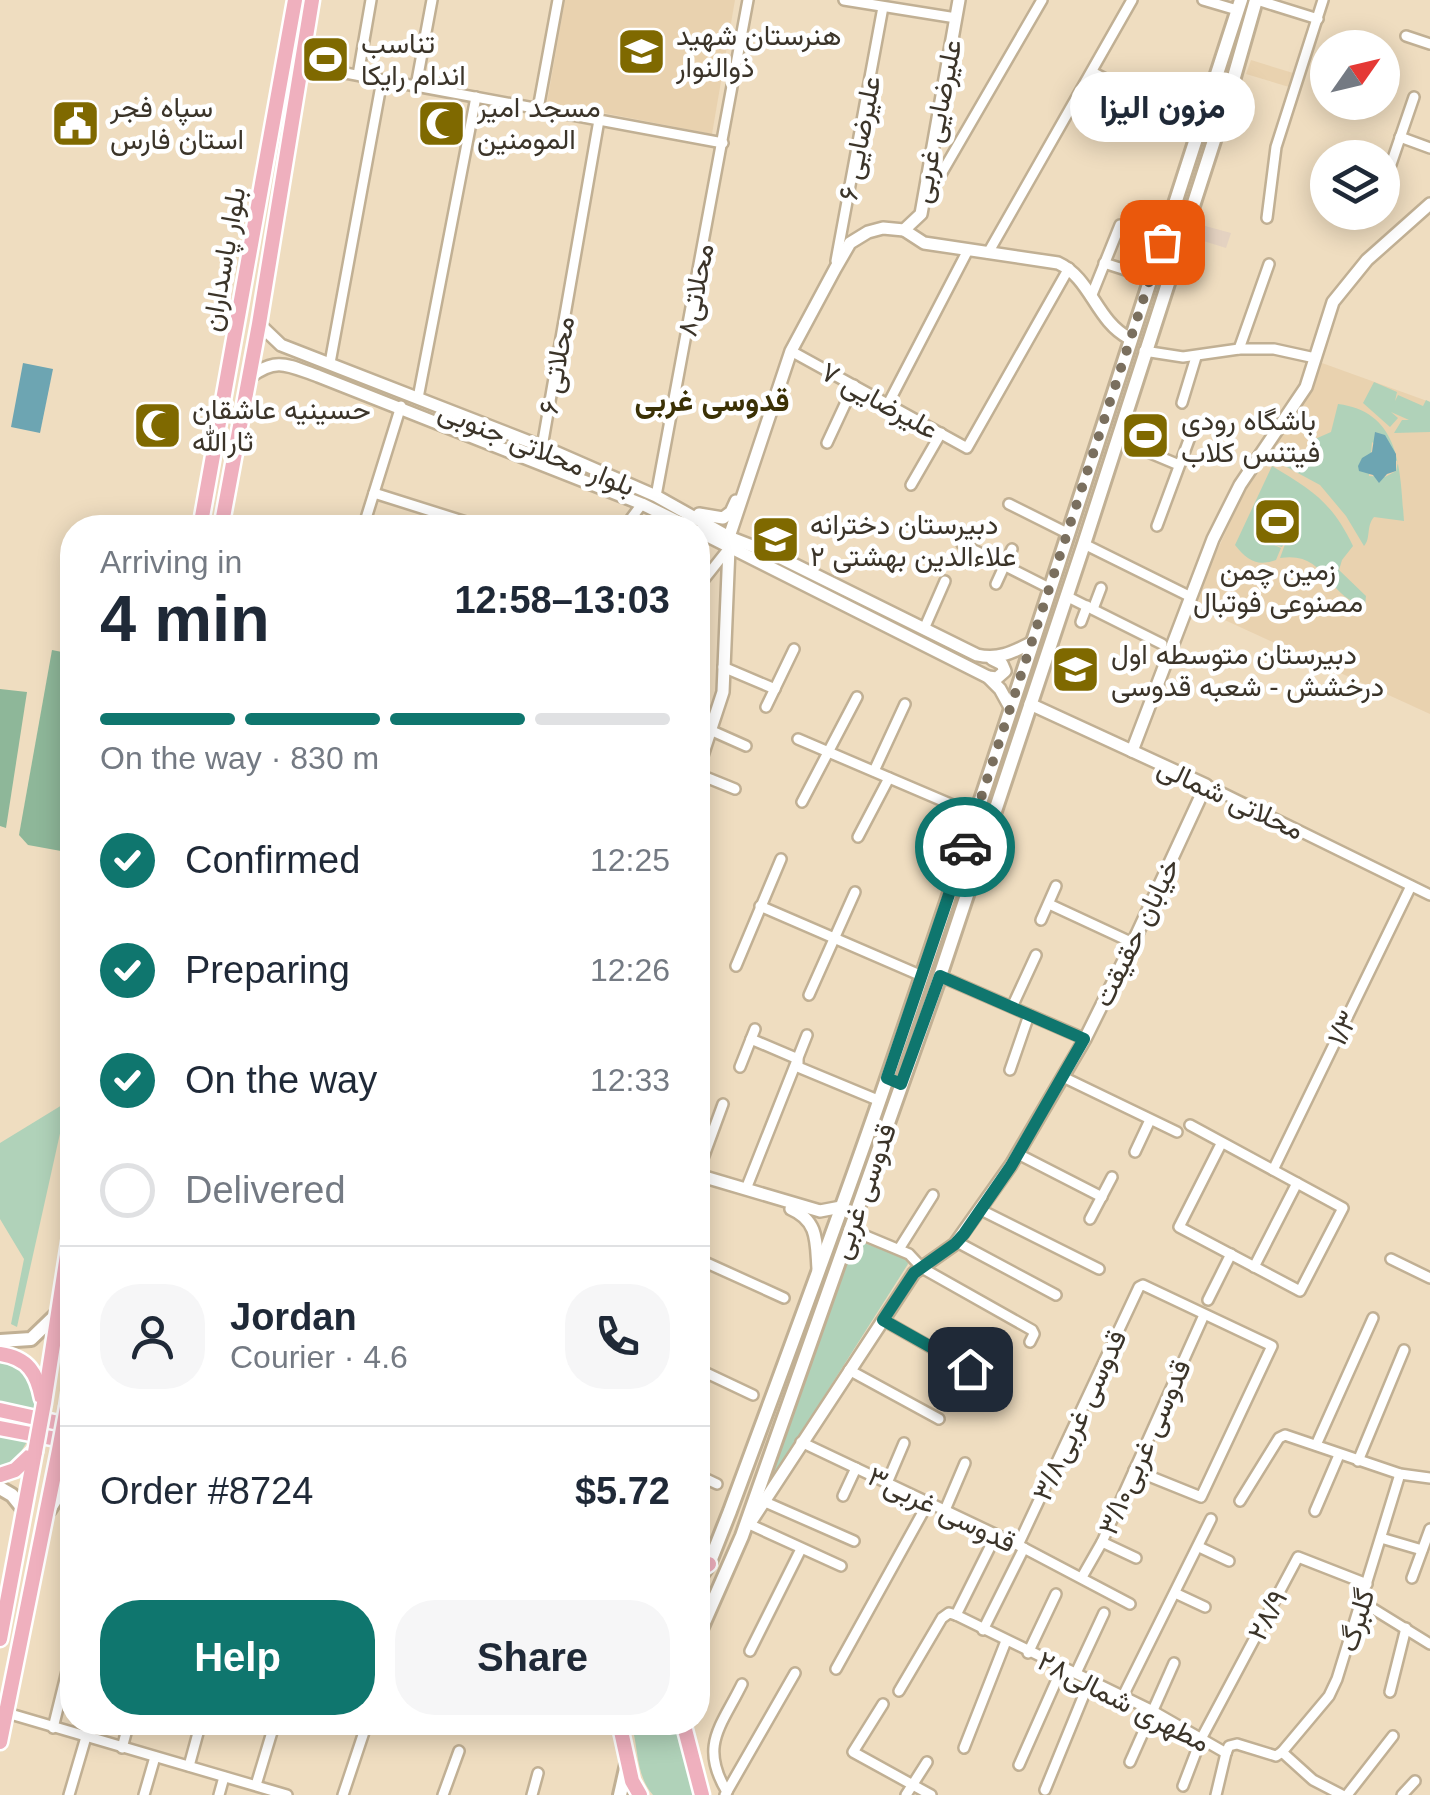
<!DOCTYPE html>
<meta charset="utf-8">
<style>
body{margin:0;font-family:Helvetica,Vazirmatn,sans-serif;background:#f6f6f7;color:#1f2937;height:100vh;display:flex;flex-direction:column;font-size:38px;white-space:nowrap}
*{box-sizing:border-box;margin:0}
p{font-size:32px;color:#747a83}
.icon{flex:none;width:55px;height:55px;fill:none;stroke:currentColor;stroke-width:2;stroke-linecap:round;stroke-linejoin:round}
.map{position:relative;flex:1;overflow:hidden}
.details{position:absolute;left:60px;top:515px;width:650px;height:1220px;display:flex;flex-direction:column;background:#fff;border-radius:40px;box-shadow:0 5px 25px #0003}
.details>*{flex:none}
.needle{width:65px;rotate:56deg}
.controls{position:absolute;left:1310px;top:30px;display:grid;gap:20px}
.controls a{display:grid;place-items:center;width:90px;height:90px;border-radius:50%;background:#fff;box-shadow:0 5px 25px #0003;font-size:50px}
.pin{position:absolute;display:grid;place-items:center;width:85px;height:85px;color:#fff;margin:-42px;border-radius:20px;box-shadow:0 5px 15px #0006}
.courier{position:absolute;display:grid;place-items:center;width:100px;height:100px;margin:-50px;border:8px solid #0f766e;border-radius:50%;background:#fff;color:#222;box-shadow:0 2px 12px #0007}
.bubble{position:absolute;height:70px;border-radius:35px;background:#fff;box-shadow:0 5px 25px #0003;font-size:32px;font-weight:800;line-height:70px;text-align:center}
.overview em{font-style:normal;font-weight:800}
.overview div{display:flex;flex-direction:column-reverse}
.overview{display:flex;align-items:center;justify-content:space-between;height:170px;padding:0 40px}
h1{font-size:65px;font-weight:800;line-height:75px}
.bar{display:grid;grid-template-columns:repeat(4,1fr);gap:15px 10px;align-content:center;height:120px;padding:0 40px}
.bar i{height:12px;border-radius:8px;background:#e0e1e3}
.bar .selected{background:#0f766e}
.bar p{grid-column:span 4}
.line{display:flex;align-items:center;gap:25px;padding:0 40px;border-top:2px solid #e0e1e3}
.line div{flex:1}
.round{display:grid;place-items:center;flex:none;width:105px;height:105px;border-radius:40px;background:#f6f6f7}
ol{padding:0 40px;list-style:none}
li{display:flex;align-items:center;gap:30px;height:110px}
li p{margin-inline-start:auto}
li .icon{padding:10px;border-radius:50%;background:#0f766e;color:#fff;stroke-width:4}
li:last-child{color:#747a83}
li i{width:55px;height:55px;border:5px solid #e0e1e3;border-radius:50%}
.button{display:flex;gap:20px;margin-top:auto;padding:20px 40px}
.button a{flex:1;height:115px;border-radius:40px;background:#0f766e;color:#fff;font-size:40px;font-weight:800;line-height:115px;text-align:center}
.button a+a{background:#f6f6f7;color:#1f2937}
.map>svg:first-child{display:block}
.built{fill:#e9d2af}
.medical{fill:#e4d2c1}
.green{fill:#b0d2b9;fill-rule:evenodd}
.forest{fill:#8eb799}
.water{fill:#6da5b2}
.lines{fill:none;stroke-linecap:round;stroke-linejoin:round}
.minor-casing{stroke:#c1b094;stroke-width:14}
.tertiary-casing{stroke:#c1b094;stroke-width:16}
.secondary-casing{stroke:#c1b094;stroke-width:18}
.primary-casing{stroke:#fff;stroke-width:19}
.minor{stroke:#fff;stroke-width:9}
.tertiary{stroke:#fff;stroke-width:11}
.secondary{stroke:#fff;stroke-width:12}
.primary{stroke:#efb0be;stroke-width:14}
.primary-bridge-casing{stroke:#fff;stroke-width:19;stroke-linecap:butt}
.primary-bridge{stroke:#efb0be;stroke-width:14}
.done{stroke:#7a6f5e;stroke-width:10;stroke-dasharray:0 18}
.route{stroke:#0f766e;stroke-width:12}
.labels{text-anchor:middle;stroke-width:9;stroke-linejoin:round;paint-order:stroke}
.poi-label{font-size:28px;fill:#3b3429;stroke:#fff;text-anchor:start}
.street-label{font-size:28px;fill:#3b3429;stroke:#fff}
.neighbourhood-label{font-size:30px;font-weight:bold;fill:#3b3105;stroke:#fff}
</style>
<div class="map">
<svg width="1430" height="1795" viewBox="0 0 1430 1795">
<rect width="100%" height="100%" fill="#efddc0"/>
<g class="built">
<polygon points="565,0 735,0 712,134 547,102"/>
<polygon points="1251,60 1293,73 1289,87 1246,74"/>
<polygon points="1322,363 1430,402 1430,714 1192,605 1246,488"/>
</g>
<polygon class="medical" points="1198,224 1231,233 1226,248 1194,238"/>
<g class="green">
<polygon points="1374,382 1397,392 1395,401 1398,395 1423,406 1426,400 1430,402 1430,432 1394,433 1402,420 1409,420 1391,412 1398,418 1390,427 1363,403"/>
<path d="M1338 404C1402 412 1400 472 1404 521L1374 517C1366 526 1371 539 1364 546L1346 516 1320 485 1283 465 1284 461 1301 465 1315 439 1331 432ZM1372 442 1398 462 1396 471 1385 477 1369 476Z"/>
<path d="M1272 466C1312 490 1332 502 1353 546L1342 560 1339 570 1366 596 1365 605C1328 600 1327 550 1280 558L1288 536 1282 547 1272 544 1281 548 1276 560C1257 567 1247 560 1235 545Z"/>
<polygon points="67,1102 17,1327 11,1324 24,1259 0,1219 0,1143"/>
<polygon points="856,1240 907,1259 908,1264 771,1480 771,1469"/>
<polygon points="0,1359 18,1363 35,1384 34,1411 0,1403"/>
<polygon points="0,1436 28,1440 16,1460 0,1467"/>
<path d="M631 1723H674L696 1795H653C635 1774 639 1748 631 1723Z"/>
</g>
<g class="forest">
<polygon points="52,650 72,654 72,853 28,845 19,835"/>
<polygon points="0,689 27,692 6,828 0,826"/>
</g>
<g class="water">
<polygon points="23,363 53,369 40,433 11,427"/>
<polygon points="1375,432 1385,435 1396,454 1396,471 1387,474 1379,483 1373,475 1359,471 1358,466 1362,458 1372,452"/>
</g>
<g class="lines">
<defs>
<g id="minor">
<polyline points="844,0 956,18"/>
<polyline points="1203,0 1237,10"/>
<polyline points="1257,0 1318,19"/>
<polyline points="1406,36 1430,44"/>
<polyline points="302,65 723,143"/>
<polyline points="1092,72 1134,94 1126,110"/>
<polyline points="358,75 371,0"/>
<polyline points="416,86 432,0"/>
<polyline points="538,109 558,0"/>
<polyline points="1400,137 1430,148"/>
<polyline points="1389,170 1414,97"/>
<polyline points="926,200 1042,0"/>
<polyline points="1267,218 1276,147 1323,0"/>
<polyline points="988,253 1132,0"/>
<polyline points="836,261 883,7"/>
<polyline points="1104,263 1151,278"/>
<polyline points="1091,297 1120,225"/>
<polyline points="1239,349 1269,264"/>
<polyline points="791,351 967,448 1069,268"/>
<polyline points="1144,351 1183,357 1239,349 1274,349 1315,358"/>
<polyline points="330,363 382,80"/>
<polyline points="418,398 476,97"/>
<polyline points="1182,403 1196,357"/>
<polyline points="888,404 968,250"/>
<polyline points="1117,439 1179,465"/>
<polyline points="827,443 854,385"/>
<polyline points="542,447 599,120"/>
<polyline points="911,485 941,433"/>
<polyline points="374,493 485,528"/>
<polyline points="656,496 748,0"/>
<polyline points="1009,504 1069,534"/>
<polyline points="1157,526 1190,437"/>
<polyline points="363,528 401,406"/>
<polyline points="526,528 528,522"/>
<polyline points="624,528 642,504"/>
<polyline points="962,544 1051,589"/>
<polyline points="1084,544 1191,597"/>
<polyline points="996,584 1012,549"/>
<polyline points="698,587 729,548"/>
<polyline points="1066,596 1162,644"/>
<polyline points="1093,609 1101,588"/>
<polyline points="1081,622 1087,606"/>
<polyline points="924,629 945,581"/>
<polyline points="723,667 775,689"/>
<polyline points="766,707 794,649"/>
<polyline points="710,730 746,746"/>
<polyline points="798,739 976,815"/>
<polyline points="874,771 905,704"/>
<polyline points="698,774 735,789"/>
<polyline points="1206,785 1430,895"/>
<polyline points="802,802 857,697"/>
<polyline points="858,837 889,778"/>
<polyline points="1049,904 1133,943"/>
<polyline points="760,906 922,976"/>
<polyline points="1041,920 1056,886"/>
<polyline points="736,966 781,859"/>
<polyline points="940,976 1085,1039"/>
<polyline points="809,995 855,892"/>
<polyline points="1012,1007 1036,955"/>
<polyline points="751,1039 798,1059 798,1067 880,1101"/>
<polyline points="740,1067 755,1029"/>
<polyline points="1010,1070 1029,1015"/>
<polyline points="1063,1077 1177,1132"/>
<polyline points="1190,1125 1343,1208 1300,1291 1179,1227 1221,1144"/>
<polyline points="1135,1152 1150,1120"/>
<polyline points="1018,1154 1102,1197"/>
<polyline points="1273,1170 1411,886"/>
<polyline points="698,1172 723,1104"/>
<polyline points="746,1189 807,1035"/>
<polyline points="981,1210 1099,1269"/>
<polyline points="1090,1219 1112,1177"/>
<polyline points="849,1229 909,1254 922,1268 1032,1330 1034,1334 1030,1342"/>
<polyline points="957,1242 1056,1295"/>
<polyline points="899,1249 933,1195"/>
<polyline points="698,1259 784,1298"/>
<polyline points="1391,1259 1430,1278"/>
<polyline points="1254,1267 1297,1183"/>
<polyline points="1208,1300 1231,1254"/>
<polyline points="883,1320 999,1386"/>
<polyline points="698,1369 753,1395"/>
<polyline points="849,1370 939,1419"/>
<polyline points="801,1442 1018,1545 1130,1604"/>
<polyline points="1316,1445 1373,1318"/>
<polyline points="1358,1461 1404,1350"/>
<polyline points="698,1475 717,1484"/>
<polyline points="887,1483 904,1443"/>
<polyline points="843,1496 856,1468"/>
<polyline points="763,1501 854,1541"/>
<polyline points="1240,1501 1279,1438 1285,1435 1400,1474 1430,1478"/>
<polyline points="945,1510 965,1463"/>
<polyline points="1315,1511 1339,1455"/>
<polyline points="749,1524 841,1566"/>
<polyline points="1381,1538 1422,1550"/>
<polyline points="1102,1542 1136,1558"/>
<polyline points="1018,1545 1139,1287 1143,1285 1272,1346 1201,1497 1134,1470"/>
<polyline points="1199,1547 1229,1561"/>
<polyline points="1082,1577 1102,1542 1204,1315"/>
<polyline points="1412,1578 1430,1529"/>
<polyline points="1175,1593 1205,1607"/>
<polyline points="1362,1602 1430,1644"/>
<polyline points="956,1615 1151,1710 1226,1753"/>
<polyline points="956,1615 996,1535"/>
<polyline points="983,1630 1024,1548"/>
<polyline points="750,1651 801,1549"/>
<polyline points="1028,1653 1056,1594"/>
<polyline points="836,1669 928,1503"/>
<polyline points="1076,1673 1104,1613"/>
<polyline points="899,1691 942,1618 949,1613 956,1615"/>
<polyline points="1390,1692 1406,1628"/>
<polyline points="1123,1696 1211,1519"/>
<polyline points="883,1704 853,1752 931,1795"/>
<polyline points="7,1713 287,1795"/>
<polyline points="53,1728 72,1651"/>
<polyline points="122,1748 129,1722"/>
<polyline points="964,1748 1006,1641"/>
<polyline points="1282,1752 1329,1696 1337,1679 1400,1474"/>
<polyline points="1282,1752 1313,1780 1342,1795"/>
<polyline points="1226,1753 1229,1746 1237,1744 1276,1756 1282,1752"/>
<polyline points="1130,1762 1174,1663"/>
<polyline points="1019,1765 1062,1668"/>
<polyline points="189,1766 201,1722"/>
<polyline points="256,1785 275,1722"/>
<polyline points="1183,1786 1201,1739 1298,1557 1367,1584"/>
<polyline points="1045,1790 1090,1680"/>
<path d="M727 1792C699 1745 721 1727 742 1684"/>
<polyline points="69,1795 86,1737"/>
<polyline points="144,1795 155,1757"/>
<polyline points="219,1795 224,1777"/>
<polyline points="343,1795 366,1726"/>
<polyline points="443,1795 459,1751"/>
<polyline points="532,1795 538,1773"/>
<polyline points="725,1795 795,1673"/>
<polyline points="906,1795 927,1762"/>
<polyline points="1216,1795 1226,1753"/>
<polyline points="1347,1795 1393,1736"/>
<polyline points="1402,1795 1415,1781"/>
</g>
<g id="tertiary">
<path d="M904 230 924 243 1058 263C1091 278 1096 321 1129 338"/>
<path d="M259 324 281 345 553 451 656 496 729 537 775 555 977 655C999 660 1013 652 1033 642"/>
<path d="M250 377C277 356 289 366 318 376L642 504 691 528"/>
<polyline points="699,514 723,518 731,512 736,501"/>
<polyline points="698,531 988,677 1000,689 1011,709"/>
<polyline points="729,537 791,351 835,269 850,243 868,232 883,228 904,230 921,214 959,0"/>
<polyline points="988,677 997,678 1005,671 1002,664 992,659"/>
<polyline points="1132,751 1213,539 1240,485 1306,387 1333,302 1367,260 1430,204"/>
<polyline points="698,768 723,692 729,548"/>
<polyline points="698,1175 820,1211 841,1207"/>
<path d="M791 1209C819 1221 816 1243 818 1269"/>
<polyline points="752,1520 914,1273 955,1244 1011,1165 1085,1039 1137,934 1206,785 1030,704"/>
</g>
<g id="secondary">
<polyline points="0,1341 31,1339 59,1312"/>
<polyline points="0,1488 12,1495 24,1510"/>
<polyline points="49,1510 65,1484 72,1480"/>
<path d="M698 1580 709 1564 730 1511C781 1373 833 1235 881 1096 1006 733 1122 366 1241 0"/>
<polyline points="698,1636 742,1536 940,976 1084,544 1230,91 1256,0"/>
<polyline points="620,1795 627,1764"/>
</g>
<g id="primary">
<polyline points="200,528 295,0"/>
<polyline points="221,528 259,324 312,0"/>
<path d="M0 1354C28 1358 37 1373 42 1399"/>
<polyline points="44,1403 72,1223"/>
<polyline points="67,1407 72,1375"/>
<polyline points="0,1410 72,1426"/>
<polyline points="0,1428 72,1442"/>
<polyline points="0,1475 15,1470 34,1452"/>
<polyline points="698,1571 709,1564"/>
<polyline points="0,1639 35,1452"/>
<polyline points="619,1722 632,1781 640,1795"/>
<polyline points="683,1722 702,1795"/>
<polyline points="0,1742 59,1450"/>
</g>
</defs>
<use href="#minor" class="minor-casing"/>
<use href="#tertiary" class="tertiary-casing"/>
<use href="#secondary" class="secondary-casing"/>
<use href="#primary" class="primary-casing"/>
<use href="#minor" class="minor"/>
<use href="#tertiary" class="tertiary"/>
<use href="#secondary" class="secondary"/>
<use href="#primary" class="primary"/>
<defs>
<g id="primary-bridge">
<polyline points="59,1450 67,1407"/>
<polyline points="35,1452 44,1403"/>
</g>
</defs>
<use href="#primary-bridge" class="primary-bridge-casing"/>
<use href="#primary-bridge" class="primary-bridge"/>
</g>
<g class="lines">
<polyline class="done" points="965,847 1162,242"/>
<polyline class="route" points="965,847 887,1078 901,1084 940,976 1084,1039 1011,1166 964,1234 955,1244 914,1273 883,1320 970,1369"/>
</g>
<defs>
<symbol id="school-square" viewBox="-11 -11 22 22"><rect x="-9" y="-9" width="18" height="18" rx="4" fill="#7f6900" stroke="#fff"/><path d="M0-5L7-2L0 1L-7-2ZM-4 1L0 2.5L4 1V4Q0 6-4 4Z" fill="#fff"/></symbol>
<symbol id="stadium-square" viewBox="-11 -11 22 22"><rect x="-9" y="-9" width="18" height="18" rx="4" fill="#7f6900" stroke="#fff"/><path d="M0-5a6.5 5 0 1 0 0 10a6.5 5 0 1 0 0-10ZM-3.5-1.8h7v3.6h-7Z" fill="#fff"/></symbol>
<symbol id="civic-square" viewBox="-11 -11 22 22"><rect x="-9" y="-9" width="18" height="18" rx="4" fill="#7f6900" stroke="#fff"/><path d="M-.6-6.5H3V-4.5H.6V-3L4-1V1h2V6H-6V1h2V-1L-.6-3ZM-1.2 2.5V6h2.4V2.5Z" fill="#fff"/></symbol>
<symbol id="mosque-square" viewBox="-11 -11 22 22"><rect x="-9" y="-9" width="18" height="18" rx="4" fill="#7f6900" stroke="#fff"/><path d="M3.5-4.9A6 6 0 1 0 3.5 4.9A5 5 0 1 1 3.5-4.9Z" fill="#fff"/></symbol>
</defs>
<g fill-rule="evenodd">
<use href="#school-square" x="614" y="24" width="55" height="55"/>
<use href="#stadium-square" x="298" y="32" width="55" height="55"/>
<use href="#civic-square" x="48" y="96" width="55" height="55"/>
<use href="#mosque-square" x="414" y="96" width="55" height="55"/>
<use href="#mosque-square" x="130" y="398" width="55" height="55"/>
<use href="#stadium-square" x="1118" y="408" width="55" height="55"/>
<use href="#stadium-square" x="1250" y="494" width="55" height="55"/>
<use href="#school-square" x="748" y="512" width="55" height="55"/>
<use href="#school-square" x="1048" y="642" width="55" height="55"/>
</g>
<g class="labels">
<g class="poi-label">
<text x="676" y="45">هنرستان شهید<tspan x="676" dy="32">ذوالنوار</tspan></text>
<text x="361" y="53">تناسب<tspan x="361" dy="32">اندام رایکا</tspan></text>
<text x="110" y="117">سپاه فجر<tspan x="110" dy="32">استان فارس</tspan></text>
<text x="477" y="117">مسجد امیر<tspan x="477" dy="32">المومنین</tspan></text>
<text x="192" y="419">حسینیه عاشقان<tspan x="192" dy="32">ثارالله</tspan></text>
<text x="1181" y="430">باشگاه رودی<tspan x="1181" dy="32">فیتنس کلاب</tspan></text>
<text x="810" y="534">دبیرستان دخترانه<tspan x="810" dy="32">علاءالدین بهشتی ۲</tspan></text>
<text x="1278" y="580" text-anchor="middle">زمین چمن<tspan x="1278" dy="32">مصنوعی فوتبال</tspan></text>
<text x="1111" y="664">دبیرستان متوسطه اول<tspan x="1111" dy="32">درخشش - شعبه قدوسی</tspan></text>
</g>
<g class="street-label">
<text transform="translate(936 121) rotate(-79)" y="10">علیرضایی غربی</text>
<text transform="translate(859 138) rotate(-79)" y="10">۶ علیرضایی</text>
<text transform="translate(223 259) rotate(-80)" y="10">بلوار پاسداران</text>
<text transform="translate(695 290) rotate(-79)" y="10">محلاتی۸</text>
<text transform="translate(556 365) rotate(-80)" y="10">۶ محلاتی</text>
<text transform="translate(880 400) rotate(29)" y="10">۷ علیرضایی</text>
<text transform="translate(537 448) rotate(22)" y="10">بلوار محلاتی جنوبی</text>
<text transform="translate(1231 798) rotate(25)" y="10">محلاتی شمالی</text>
<text transform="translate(1136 932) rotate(-64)" y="10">خیابان حقیقت</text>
<text transform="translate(1342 1028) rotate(-64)" y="10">۱/۳</text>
<text transform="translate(863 1191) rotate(-70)" y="10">قدوسی غربی</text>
<text transform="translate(1079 1415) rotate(-65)" y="10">قدوسی غربی۳/۸</text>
<text transform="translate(1144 1447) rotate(-66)" y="10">قدوسی غربی۳/۱۰</text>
<text transform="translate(942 1509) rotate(26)" y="10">قدوسی غربی۳</text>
<text transform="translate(1267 1615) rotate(-62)" y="10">۲۸/۹</text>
<text transform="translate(1356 1620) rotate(-73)" y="10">گلبرگ</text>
<text transform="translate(1124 1701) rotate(27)" y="10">مطهرى شمالى۲۸</text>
</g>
<g class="neighbourhood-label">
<text x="712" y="411">قدوسی غربی</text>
</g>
</g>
</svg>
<div class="controls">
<a><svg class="needle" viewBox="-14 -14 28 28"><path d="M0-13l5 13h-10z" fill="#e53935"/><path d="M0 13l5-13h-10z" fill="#747a83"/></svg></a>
<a><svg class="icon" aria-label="layers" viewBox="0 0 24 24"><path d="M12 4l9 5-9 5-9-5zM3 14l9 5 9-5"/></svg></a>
</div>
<div class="pin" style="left:1162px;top:242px;background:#ea580c"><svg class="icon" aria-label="bag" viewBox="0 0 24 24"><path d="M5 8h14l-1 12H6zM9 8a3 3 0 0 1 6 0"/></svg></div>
<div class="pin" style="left:970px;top:1369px;background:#1f2937"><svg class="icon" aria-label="home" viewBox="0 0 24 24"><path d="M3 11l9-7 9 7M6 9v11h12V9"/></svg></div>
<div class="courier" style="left:965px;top:847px"><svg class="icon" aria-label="car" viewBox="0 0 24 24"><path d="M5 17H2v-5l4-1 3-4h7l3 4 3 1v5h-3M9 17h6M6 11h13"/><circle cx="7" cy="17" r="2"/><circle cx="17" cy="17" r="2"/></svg></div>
<div class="bubble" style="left:1070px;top:72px;width:185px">مزون الیزا</div>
<section class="details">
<div class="overview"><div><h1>4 min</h1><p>Arriving in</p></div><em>12:58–13:03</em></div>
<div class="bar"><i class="selected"></i><i class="selected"></i><i class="selected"></i><i></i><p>On the way · 830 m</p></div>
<ol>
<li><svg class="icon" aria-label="check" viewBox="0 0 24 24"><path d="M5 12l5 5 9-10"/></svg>Confirmed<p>12:25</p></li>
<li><svg class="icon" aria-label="check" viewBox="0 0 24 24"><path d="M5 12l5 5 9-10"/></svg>Preparing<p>12:26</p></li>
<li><svg class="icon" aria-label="check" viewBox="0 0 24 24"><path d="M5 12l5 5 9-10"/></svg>On the way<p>12:33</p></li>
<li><i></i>Delivered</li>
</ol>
<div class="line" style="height:180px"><a class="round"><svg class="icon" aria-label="person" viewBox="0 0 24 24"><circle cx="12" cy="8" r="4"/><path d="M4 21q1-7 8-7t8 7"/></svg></a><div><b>Jordan</b><p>Courier · 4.6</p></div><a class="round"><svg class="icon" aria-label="phone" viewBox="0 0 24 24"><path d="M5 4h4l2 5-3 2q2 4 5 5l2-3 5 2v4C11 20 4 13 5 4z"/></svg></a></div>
<div class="line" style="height:130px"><div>Order #8724</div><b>$5.72</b></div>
<div class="button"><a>Help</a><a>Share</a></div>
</section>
</div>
